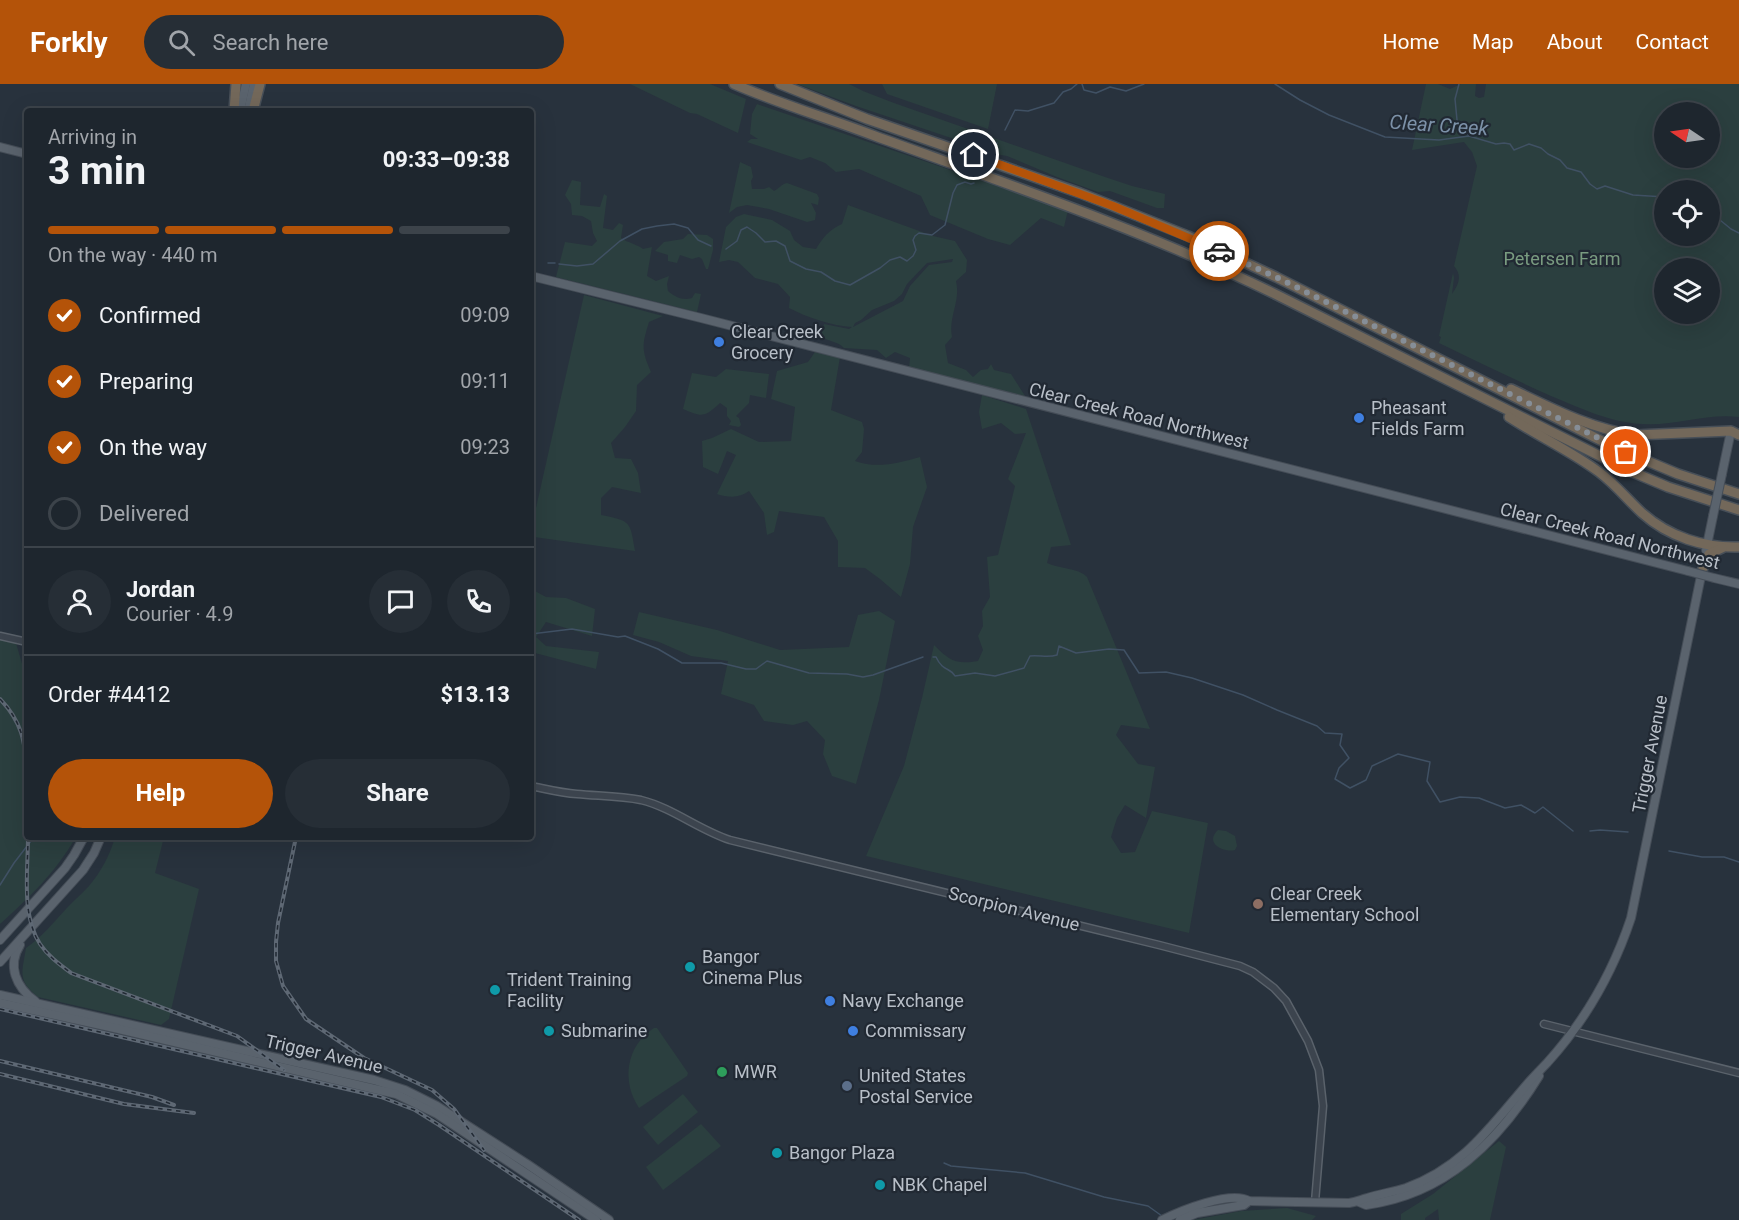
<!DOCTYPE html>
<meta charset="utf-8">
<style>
body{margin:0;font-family:Roboto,sans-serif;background:#262e36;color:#f1f3f6;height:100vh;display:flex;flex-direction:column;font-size:22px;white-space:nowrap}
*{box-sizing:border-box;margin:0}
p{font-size:20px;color:#a1a5aa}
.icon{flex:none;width:33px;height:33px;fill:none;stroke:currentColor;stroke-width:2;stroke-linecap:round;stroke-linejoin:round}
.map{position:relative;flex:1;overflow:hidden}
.details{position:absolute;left:24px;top:24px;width:510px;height:732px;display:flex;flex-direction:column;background:#1e262e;border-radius:6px;box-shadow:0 6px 24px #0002,0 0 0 2px #3c434a}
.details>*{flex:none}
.needle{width:39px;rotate:283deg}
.controls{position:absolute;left:1654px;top:18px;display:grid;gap:12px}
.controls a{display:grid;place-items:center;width:66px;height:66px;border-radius:50%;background:#1e262e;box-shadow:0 6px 24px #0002,0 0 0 2px #3c434a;font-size:30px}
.pin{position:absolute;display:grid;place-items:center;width:51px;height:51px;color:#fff;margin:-26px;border:3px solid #fff;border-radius:50%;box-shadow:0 2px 6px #0007}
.courier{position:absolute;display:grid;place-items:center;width:60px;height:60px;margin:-30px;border:4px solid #b45309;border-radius:50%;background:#fff;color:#222;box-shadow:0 2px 8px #0007}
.summary em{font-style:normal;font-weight:700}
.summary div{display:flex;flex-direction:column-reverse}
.summary{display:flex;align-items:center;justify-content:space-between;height:102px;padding:0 24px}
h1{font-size:39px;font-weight:700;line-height:45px}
.bar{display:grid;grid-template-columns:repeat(4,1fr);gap:9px 6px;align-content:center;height:72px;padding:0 24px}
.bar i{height:8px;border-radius:4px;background:#3c434a}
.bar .current{background:#b45309}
.bar p{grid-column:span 4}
.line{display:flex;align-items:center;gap:15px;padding:0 24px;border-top:2px solid #3c434a}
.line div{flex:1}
.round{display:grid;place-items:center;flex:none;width:63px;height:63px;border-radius:32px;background:#262e36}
ol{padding:0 24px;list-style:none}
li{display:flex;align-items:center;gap:18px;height:66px}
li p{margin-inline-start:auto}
li .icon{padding:6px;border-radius:50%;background:#b45309;color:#fff;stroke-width:4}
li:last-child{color:#a1a5aa}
li i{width:33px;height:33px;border:3px solid #3c434a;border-radius:50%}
.action{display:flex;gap:12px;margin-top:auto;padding:12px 24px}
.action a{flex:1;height:69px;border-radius:36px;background:#b45309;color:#fff;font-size:24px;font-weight:700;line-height:69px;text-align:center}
.action a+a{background:#262e36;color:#f1f3f6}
header{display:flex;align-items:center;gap:36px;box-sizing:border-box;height:84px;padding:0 30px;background:#b45309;color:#fff}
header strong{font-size:28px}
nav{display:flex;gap:33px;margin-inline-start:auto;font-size:21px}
.search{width:420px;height:54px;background:#262e36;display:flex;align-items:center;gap:15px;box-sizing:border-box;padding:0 21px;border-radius:33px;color:#a1a5aa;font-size:22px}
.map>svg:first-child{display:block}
.green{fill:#2b3f3f;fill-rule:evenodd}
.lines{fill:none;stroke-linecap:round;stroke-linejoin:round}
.stream{stroke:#405164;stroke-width:1.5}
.minor-casing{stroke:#5a626b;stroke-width:9}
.major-casing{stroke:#454d57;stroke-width:10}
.highway-casing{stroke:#474f58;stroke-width:12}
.minor{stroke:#3c444e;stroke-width:6}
.major{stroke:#5a636d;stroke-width:8}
.highway{stroke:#73685a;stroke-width:9}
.rail-casing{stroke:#5e6874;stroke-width:4}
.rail{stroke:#212933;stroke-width:1.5;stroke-dasharray:4.5;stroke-linecap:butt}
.major-bridge-casing{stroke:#454d57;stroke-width:10;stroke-linecap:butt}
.major-bridge{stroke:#5a636d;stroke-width:8}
.done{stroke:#868e97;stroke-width:6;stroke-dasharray:0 10.8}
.route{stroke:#b45309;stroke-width:8}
.shop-dot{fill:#3f7fe0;stroke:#212933;stroke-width:2}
.education-dot{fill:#8d6e63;stroke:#212933;stroke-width:2}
.culture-dot{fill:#0f9aa8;stroke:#212933;stroke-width:2}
.leisure-dot{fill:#2e9e5b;stroke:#212933;stroke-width:2}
.service-dot{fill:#5c6f8a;stroke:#212933;stroke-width:2}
.labels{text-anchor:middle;stroke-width:4.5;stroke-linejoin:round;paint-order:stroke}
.park-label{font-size:18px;fill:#799b80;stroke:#212933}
.poi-label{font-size:18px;fill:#b8bfc8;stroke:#212933;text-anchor:start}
.street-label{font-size:18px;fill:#b8bfc8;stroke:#212933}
.water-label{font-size:20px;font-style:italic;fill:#7c91a8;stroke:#212933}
</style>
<header>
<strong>Forkly</strong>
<div class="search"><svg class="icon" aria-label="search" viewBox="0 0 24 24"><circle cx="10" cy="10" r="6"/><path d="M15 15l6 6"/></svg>Search here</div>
<nav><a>Home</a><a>Map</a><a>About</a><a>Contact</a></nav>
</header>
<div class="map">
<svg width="1739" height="1136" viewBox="0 0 1739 1136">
<rect width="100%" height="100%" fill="#28323d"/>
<g class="green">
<polygon points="630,0 710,0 746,15 738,49 697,30 690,29"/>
<polygon points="797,0 849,0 863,7 894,19 1105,93 1132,102 1165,110 1164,124 1157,124 1110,107 1098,108 1057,93 1007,72 995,70 983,66 983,59 978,56 966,59 856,22"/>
<polygon points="882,0 997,0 988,45 887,10"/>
<path d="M1426 0H1438L1450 5 1461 0H1476L1475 12 1479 14 1484 13 1486 0H1739V333C1707 329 1675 342 1643 340 1611 339 1580 324 1551 312 1513 295 1476 277 1439 259L1441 253 1439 252 1453 189 1454 194 1452 210C1458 201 1463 192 1454 182L1477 82 1472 68 1464 58 1412 66ZM1665 28H1710V74H1665ZM1710 106V152H1665V106ZM1665 184H1710V230H1665Z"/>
<polygon points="757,20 1068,126 1064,143 1041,134 1010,161 988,155 930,131 921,112 859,85 836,88 825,79 810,73 801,76 747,58 751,55 758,55 750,50 752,30"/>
<path d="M740 78 751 83 753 93 751 97 752 105H764L769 103 774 107C779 105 781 100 787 99L817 110 819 114 818 121 811 119 816 129 815 136 807 138 769 125 747 121 737 123 729 129Z"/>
<path d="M572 96 581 98 580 121 600 123 604 110 607 112 603 144 613 146 619 139 623 141 621 154C628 159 637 160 643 165L652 163 647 192 656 197 669 192 667 200 668 207C675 213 683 217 692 214L695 209 701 210 697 228 556 193 565 158 592 162 597 157 593 149 591 137 582 132 572 131 571 120 565 111Z"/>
<path d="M848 121 933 152 955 157 967 176 966 188 956 197C961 217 948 233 952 253L945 261 948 279 966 286 973 293 981 286 988 285 991 280 994 286 1011 290 1025 312 909 285 910 274 895 268 886 274 877 266 844 264C838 257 828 258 821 252L824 240 849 245 852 243C833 242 806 233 789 224L790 213 778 200 755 194 738 178 729 176 719 178 726 143 736 133 744 130 772 136 790 147 794 156 803 163 816 165C823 153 829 146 842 140ZM953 175 952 178 929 181 910 202 903 217 853 243 855 239 861 236 872 226 894 217 902 210 907 200 927 179Z"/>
<polygon points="688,150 707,151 713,155 713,166 708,185 706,185 702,175 699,173 692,175 680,171 677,179 668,177 668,171 655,167 664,158 683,155"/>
<path d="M584 211 663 232 649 238C642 261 641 265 651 288L637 301 636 327 625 343 611 359 615 374 631 375 638 389 641 409 612 403 601 414V431C631 437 630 437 635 467L534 453 533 506 546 513 566 514 595 525 592 552 546 538 536 553 546 562 599 568 596 585 531 568V446Z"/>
<path d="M815 268 840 273 831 326 862 338 864 345 862 368 855 377C877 385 898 379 920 373L927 403 913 443 910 480 901 513 880 495 865 484 838 483V457L824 433 779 427 774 448 767 451 764 429 749 407C740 414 729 414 717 410L736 371 727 367 718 390 703 383 702 357 712 354 731 345 759 358 791 357 795 323 771 315 777 287 808 278Z"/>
<path d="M726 285 769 290 766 314 750 311 749 319 736 332 739 334 741 341 739 343 729 341 731 337 727 332V324L720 319C704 334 702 333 683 325L692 289 716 293Z"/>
<path d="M982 311 1026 325 1071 461 1051 463 1047 479C1060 485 1079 484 1087 493L1150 645 1121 641 1116 651 1138 680 1155 683 1146 734 1125 721 1117 734 1111 753 1121 769 1135 768 1152 727 1208 739 1189 849 866 772 904 682 922 614 934 561C949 576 955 581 978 577L983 566 978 552 983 542 982 527 990 513 987 473 998 471 1015 402 1008 395 1026 349 1015 350 1001 339 982 345 979 328Z"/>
<polygon points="879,527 895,537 879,616 856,700 832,692 823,670 825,656 807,637 793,641 764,637 754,621 721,610 728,577 691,572 659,558 633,551 639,528 717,546 780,566 849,563 858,531"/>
<path d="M0 555 16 559 27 597V753H76C55 789 30 813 0 840Z"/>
<path d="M1218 746 1226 747 1235 752 1237 762 1235 766C1223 769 1204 759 1218 746Z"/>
<path d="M115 753H175L163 757 155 789 199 805 169 935 161 941 38 913C17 896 22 889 26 864 42 853 53 839 66 825 73 817 82 810 89 802 101 788 110 771 115 753Z"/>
<path d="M654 944H657L688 989 687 992 639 1024C621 997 626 962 654 944Z"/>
<polygon points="683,1010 698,1028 658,1061 643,1043"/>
<polygon points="701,1040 721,1062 663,1106 646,1083"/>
<polygon points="1499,1057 1506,1063 1490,1136 1439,1136 1438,1125 1425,1134 1425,1136 1401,1136 1401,1130 1433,1110"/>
<polygon points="1287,1124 1316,1132 1312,1136 1193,1136 1241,1127"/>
</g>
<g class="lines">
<g class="stream">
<polyline points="1082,0 1084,6 1096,9 1110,3 1126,7 1144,0"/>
<polyline points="1275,0 1300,16 1329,31 1385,53 1439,56 1469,52 1496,60 1504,59 1510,60 1514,66 1529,60 1541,64 1548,70 1560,76 1567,84 1581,88 1590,100 1597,105 1605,102 1633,111 1665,113"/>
<polyline points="1459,0 1455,15 1457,36 1469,52"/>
<polyline points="1005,46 1015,26 1028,27 1054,19 1063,8 1071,5 1077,0"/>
<polyline points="992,67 997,59"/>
<polyline points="1710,132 1720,136 1731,145 1739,149"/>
<polyline points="726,165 737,157 741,146 747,143 756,149 765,158 776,157 785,162 790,177 806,185 821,188 835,197 850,201 880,184 890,176 900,173 907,177 913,172 916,166 913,156 915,152 919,149 932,151 945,141 953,109 957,101 965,98 971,100 974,99"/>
<polyline points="548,179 555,179"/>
<polyline points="559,180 577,182 593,180 620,157 642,145 657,142 674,140 688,144 698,156 711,162"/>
<polyline points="531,550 572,545 618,553 625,552 658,565 682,579 721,579 746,585 756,585 767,577 809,589 847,590 863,593 873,591 923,573"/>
<path d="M933 573H936C943 588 950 583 955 592L975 589 995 592 1024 584 1030 572C1040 571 1048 574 1057 571L1059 562 1076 569 1109 565 1124 566 1139 589 1166 588 1192 594 1243 611 1277 626 1317 642 1325 649 1342 650 1340 661 1349 674 1339 684 1335 695 1350 704 1366 696 1372 682 1398 670 1430 678 1427 697 1440 718 1460 713 1479 714 1505 724 1521 721 1535 729 1543 723 1573 747"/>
<polyline points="1590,747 1600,746 1628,748"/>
<polyline points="1669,767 1702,773 1724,773 1739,778"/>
<polyline points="0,801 14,779 34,753"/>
<polyline points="944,1079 951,1082 1025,1089 1104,1113 1148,1122 1162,1132"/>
</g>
<defs>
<g id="minor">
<polyline points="0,552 27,558"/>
<path d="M531 702C546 705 561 709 577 710 598 712 620 712 641 716 673 724 699 746 730 756L1159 861 1240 882 1253 888 1274 904 1286 917 1308 957 1319 986 1323 1022 1315 1118"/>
<polyline points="1544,940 1739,989"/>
</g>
<g id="major">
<polyline points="240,27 246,0"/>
<polyline points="248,27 254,0"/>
<polyline points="0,63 27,70"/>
<polyline points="531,192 701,234 1688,487"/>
<polyline points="1722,390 1731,347"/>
<polyline points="1706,466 1713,432"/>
<polyline points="1714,494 1739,500"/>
<polyline points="0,856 65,784 74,771 84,753"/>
<path d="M20 861C7 882 16 903 35 917"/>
<polyline points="0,878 83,786 94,769 101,753"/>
<polyline points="0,911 374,996 405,1006 437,1022 527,1080 609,1136"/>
<polyline points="0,919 110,943 396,1010 437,1030 596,1136"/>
<path d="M1359 1118 1366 1121C1446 1110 1498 1058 1539 992"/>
<path d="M1162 1136C1180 1127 1231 1106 1249 1117L1349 1119C1356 1118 1360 1116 1367 1114 1380 1110 1393 1108 1406 1104 1464 1083 1490 1043 1529 998 1535 992 1541 985 1547 979 1586 936 1613 888 1631 834L1702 487"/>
<polyline points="1180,1136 1197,1129 1244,1121 1249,1117"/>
</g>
<g id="highway">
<path d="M734 0C780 20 828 34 875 52 1010 101 1146 147 1275 210L1630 387 1668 403 1739 426"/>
<polyline points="780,0 867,35 1080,109 1188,152 1276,193 1614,363 1678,390 1739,410"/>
<polyline points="234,27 236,0"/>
<polyline points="253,27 260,0"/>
<path d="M1511 305C1551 324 1591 345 1635 351L1731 347 1739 351"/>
<path d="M1509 333C1538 352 1571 367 1599 388 1615 400 1628 416 1642 429 1669 453 1704 464 1739 463"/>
<polyline points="1703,484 1709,470 1722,464"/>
</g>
</defs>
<use href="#minor" class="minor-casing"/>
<use href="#major" class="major-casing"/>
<use href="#highway" class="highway-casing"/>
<use href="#minor" class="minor"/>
<use href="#major" class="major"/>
<use href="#highway" class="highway"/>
<defs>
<g id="rail">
<path d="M0 615C22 638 25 657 27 688"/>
<path d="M28 753C28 786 21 831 40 860 48 872 59 880 71 889L237 952 284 986"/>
<polyline points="296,753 278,839 276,858 276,877 283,902 306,935 364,974 432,1006 454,1025 484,1066"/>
<polyline points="0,925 381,1013 415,1026 439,1041 579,1136"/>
<polyline points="0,977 152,1013 174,1021"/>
<polyline points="0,990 124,1020 194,1029"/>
</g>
</defs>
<use href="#rail" class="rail-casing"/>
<use href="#rail" class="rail"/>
<defs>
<g id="major-bridge">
<polyline points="1713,432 1722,390"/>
<polyline points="1688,487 1714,494"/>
</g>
</defs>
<use href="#major-bridge" class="major-bridge-casing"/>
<use href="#major-bridge" class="major-bridge"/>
</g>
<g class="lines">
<polyline class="done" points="1219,167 1276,193 1626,368"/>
<polyline class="route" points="974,71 1113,122 1219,167"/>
</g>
<g class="shop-dot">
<circle cx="719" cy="258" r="6"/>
<circle cx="1359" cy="334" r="6"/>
<circle cx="830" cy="917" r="6"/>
<circle cx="853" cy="947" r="6"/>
</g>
<circle class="education-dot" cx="1258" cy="820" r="6"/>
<g class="culture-dot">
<circle cx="690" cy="883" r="6"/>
<circle cx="495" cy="906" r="6"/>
<circle cx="549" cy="947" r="6"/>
<circle cx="777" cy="1069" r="6"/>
<circle cx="880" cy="1101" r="6"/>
</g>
<circle class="leisure-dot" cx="722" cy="988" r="6"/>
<circle class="service-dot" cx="847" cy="1002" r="6"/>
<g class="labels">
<g class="park-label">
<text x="1562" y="181">Petersen Farm</text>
</g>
<g class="poi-label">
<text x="731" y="254">Clear Creek<tspan x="731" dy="21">Grocery</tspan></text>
<text x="1371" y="330">Pheasant<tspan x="1371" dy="21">Fields Farm</tspan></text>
<text x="1270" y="816">Clear Creek<tspan x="1270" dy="21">Elementary School</tspan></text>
<text x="702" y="879">Bangor<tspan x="702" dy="21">Cinema Plus</tspan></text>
<text x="507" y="902">Trident Training<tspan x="507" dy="21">Facility</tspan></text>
<text x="842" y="923">Navy Exchange</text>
<text x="561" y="953">Submarine</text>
<text x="865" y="953">Commissary</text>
<text x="734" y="994">MWR</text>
<text x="859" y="998">United States<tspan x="859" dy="21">Postal Service</tspan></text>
<text x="789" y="1075">Bangor Plaza</text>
<text x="892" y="1107">NBK Chapel</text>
</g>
<g class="street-label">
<text transform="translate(1139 332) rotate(14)" y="6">Clear Creek Road Northwest</text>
<text transform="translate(1610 452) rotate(14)" y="6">Clear Creek Road Northwest</text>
<text transform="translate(1650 670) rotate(-79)" y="6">Trigger Avenue</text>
<text transform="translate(1014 825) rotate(14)" y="6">Scorpion Avenue</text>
<text transform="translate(324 970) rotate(13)" y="6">Trigger Avenue</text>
</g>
<g class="water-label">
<text transform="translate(1439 41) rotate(4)" y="7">Clear Creek</text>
</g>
</g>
</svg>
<div class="controls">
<a><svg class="needle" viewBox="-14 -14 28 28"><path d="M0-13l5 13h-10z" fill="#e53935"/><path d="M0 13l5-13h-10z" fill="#a1a5aa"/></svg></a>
<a><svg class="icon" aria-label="locate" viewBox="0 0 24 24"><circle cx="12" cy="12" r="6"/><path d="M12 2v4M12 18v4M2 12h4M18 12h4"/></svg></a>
<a><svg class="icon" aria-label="layers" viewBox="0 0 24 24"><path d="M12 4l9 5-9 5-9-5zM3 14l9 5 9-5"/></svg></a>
</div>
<div class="pin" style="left:1626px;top:368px;background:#ea580c"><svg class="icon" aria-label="bag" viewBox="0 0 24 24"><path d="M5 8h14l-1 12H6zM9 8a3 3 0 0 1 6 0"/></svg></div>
<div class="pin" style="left:974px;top:71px;background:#1f2937"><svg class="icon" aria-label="home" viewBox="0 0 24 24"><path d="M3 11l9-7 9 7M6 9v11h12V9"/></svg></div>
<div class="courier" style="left:1219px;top:167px"><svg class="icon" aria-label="car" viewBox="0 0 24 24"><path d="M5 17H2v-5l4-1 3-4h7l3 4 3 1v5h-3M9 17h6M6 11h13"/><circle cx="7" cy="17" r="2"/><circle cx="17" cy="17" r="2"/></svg></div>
<section class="details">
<div class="summary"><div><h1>3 min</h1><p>Arriving in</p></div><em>09:33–09:38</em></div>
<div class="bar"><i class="current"></i><i class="current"></i><i class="current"></i><i></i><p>On the way · 440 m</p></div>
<ol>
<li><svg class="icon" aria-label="check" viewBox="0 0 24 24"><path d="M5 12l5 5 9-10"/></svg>Confirmed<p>09:09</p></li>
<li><svg class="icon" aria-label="check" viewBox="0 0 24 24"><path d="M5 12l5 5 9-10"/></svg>Preparing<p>09:11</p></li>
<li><svg class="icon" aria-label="check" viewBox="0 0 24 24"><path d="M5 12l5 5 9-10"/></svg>On the way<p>09:23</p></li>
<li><i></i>Delivered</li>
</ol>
<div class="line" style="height:108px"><a class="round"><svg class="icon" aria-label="person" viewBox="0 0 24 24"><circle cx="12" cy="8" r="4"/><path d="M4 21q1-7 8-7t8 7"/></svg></a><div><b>Jordan</b><p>Courier · 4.9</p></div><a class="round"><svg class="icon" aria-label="chat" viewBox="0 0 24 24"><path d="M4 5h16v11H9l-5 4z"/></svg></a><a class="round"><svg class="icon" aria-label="phone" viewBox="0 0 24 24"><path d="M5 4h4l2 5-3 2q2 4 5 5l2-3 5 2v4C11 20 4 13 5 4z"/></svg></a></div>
<div class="line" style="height:78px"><div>Order #4412</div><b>$13.13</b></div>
<div class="action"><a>Help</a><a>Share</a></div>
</section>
</div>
